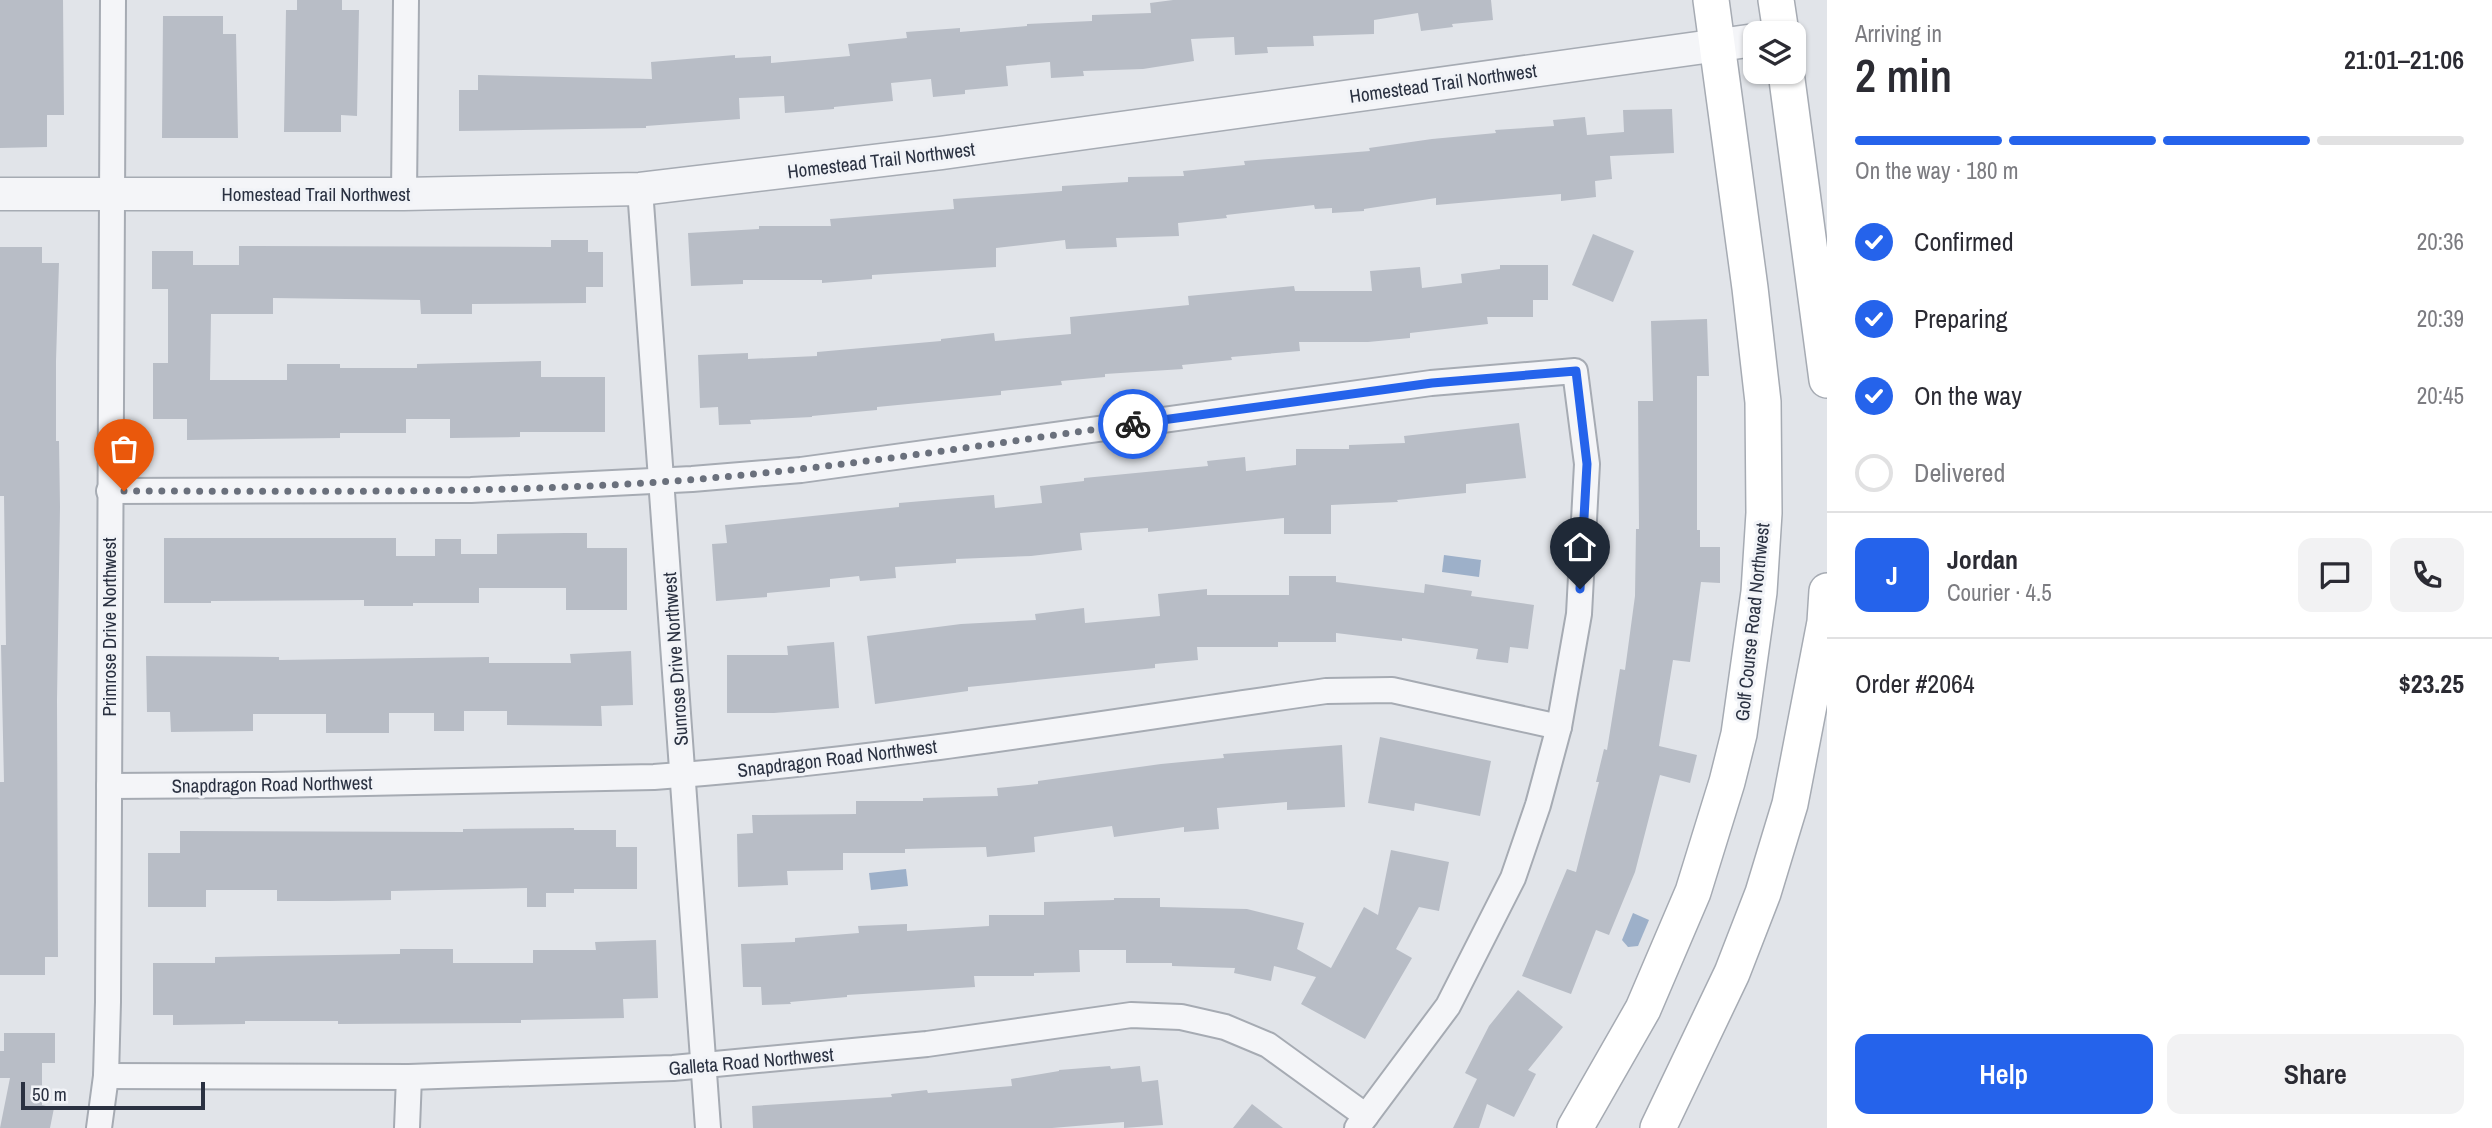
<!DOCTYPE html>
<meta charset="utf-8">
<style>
body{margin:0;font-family:"Archivo Narrow",sans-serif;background:#f2f2f3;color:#2b2b33;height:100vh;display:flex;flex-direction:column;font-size:26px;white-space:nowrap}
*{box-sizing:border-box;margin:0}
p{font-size:23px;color:#7c7c81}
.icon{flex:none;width:38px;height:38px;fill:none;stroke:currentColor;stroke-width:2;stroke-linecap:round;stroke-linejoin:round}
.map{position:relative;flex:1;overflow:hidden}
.sheet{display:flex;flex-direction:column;background:#fff;width:665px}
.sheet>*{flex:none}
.buttons{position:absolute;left:1743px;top:21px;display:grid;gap:14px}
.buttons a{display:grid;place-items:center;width:63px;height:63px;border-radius:14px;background:#fff;box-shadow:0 2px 5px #0004;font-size:35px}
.scale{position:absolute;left:21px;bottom:18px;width:184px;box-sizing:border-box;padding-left:7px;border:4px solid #2a3141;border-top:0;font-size:19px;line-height:24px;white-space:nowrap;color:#2a3141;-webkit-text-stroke:5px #f1f3f7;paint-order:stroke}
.pin{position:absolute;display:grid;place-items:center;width:60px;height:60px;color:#fff;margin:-72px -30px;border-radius:50% 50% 50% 0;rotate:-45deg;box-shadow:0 0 7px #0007}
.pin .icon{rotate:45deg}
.courier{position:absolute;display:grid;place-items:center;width:70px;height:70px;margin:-35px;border:5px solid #2563eb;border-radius:50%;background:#fff;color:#222;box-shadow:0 2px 9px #0007}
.summary em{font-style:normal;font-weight:600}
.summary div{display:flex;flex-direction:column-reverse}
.summary{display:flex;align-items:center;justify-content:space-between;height:119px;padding:0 28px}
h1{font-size:46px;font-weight:600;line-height:52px}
.bar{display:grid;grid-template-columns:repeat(4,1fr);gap:10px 7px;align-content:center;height:84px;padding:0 28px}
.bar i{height:9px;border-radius:5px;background:#e1e1e2}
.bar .current{background:#2563eb}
.bar p{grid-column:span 4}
.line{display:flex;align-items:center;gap:18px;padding:0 28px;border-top:2px solid #e1e1e2}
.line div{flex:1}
.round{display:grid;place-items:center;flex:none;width:74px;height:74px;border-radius:14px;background:#f2f2f3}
ol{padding:0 28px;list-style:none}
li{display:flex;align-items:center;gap:21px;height:77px}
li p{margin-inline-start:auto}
li .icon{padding:7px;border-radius:50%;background:#2563eb;color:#fff;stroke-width:4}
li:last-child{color:#7c7c81}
li i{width:38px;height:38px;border:4px solid #e1e1e2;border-radius:50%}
.button{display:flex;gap:14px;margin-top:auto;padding:14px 28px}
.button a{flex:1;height:80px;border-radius:14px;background:#2563eb;color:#fff;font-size:28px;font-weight:600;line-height:80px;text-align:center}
.button a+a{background:#f2f2f3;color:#2b2b33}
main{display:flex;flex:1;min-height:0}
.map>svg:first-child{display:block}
.water{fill:#9db0c9}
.building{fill:#b8bdc6}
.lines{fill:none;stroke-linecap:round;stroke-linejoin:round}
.minor-casing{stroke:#a6abb3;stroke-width:28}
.tertiary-casing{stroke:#a6abb3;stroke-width:35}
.secondary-casing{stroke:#a6abb3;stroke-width:38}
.minor{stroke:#f4f5f8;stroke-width:24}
.tertiary{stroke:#f4f5f8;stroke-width:32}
.secondary{stroke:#fff;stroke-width:35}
.done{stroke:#6a707c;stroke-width:7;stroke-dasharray:0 12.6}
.route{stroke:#2563eb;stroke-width:9}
.labels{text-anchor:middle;stroke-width:6;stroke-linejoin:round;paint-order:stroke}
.street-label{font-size:19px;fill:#2a3141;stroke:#f1f3f7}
</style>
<main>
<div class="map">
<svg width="1827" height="1128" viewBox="0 0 1827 1128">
<rect width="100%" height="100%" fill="#e1e4e9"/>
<g class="water">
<polygon points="1444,555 1481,560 1479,577 1442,572"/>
<polygon points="906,869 908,886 871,890 869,873"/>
<polygon points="1633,913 1649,920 1638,946 1628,947 1622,940"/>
</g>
<g class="building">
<polygon points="0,0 63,0 64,115 47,115 47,147 0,148"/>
<polygon points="297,0 342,0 342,10 359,10 357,116 341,115 341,132 284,132 286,10 297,10"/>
<polygon points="1173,0 1491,0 1493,20 1452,24 1453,27 1421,31 1418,13 1374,20 1374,34 1313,36 1314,46 1267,47 1268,53 1235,55 1234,37 1191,39 1194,61 1143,69 1083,71 1084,76 1051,78 1050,62 1006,66 1008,86 965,90 965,94 933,97 931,79 891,83 893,101 834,107 834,109 785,113 784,96 739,98 740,119 646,126 646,128 459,131 459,90 478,90 478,75 652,79 651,62 735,55 735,58 771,56 771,63 850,56 848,44 907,38 906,32 960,28 960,32 1027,26 1027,24 1092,21 1092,15 1151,13 1150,3"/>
<polygon points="163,16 223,16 223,34 236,34 238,138 162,138"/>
<polygon points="1672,109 1674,153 1610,156 1612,179 1595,181 1596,197 1561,201 1561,194 1436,205 1436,198 1364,209 1364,211 1332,213 1332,208 1315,209 1314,205 1226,215 1227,218 1178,223 1179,236 1116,238 1117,247 1066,249 1065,240 996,248 996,267 872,275 872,279 822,283 822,280 743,280 743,284 691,286 688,233 759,229 759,226 831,226 830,219 954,209 953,199 1062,191 1062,186 1128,182 1128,177 1184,176 1183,171 1245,165 1244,161 1370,151 1369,148 1432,139 1496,133 1495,130 1554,126 1553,120 1585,117 1587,135 1624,132 1623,110"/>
<polygon points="1593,234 1634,251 1613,302 1572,285"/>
<polygon points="551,240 588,240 588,252 603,252 603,287 586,287 586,303 472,304 472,314 421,314 420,300 273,298 273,314 211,314 210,380 287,380 287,364 340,364 340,368 417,368 417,364 541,361 541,377 605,377 605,432 520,432 520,437 450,438 450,419 406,419 406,433 340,433 340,438 187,440 187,419 153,419 153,363 168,363 168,289 152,289 152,251 193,251 193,265 239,265 239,246 551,247"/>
<polygon points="0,247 42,247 42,263 59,263 56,361 56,441 59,441 60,507 57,700 58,957 45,957 45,975 0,975 0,782 4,782 1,645 6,645 4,496 0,496"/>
<polygon points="1500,265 1548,265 1548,300 1533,300 1533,317 1487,317 1488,324 1410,333 1410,338 1368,342 1299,342 1300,351 1231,357 1232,360 1182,365 1183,369 1105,374 1105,377 1061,381 1062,385 1001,391 1001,395 877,407 877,410 812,416 812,417 750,420 751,424 719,425 718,407 700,408 698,355 748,353 748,359 817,356 817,352 941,341 941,339 994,333 995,341 1071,334 1070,317 1189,305 1188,296 1294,286 1295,291 1372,291 1370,271 1420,267 1422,288 1462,283 1461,274 1500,269"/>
<polygon points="1707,319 1709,376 1697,376 1697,530 1700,530 1700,547 1720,547 1720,583 1701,582 1690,662 1673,660 1659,746 1697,755 1690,783 1660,775 1635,872 1609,935 1596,930 1571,994 1522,976 1567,869 1576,872 1599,782 1596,782 1604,749 1607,750 1620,669 1625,670 1635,596 1636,529 1639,529 1638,401 1653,401 1651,321"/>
<polygon points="1519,423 1526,478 1466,484 1466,493 1397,500 1398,502 1331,505 1331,534 1284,534 1284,518 1148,532 1148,528 1080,533 1082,550 1031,556 956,559 956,563 895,567 896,578 860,581 859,576 830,579 830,587 767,593 767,597 716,601 712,544 727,543 725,525 899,507 899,503 994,495 995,508 1042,503 1040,486 1084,481 1084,478 1208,466 1207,461 1245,457 1246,471 1296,465 1296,449 1349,449 1349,445 1405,443 1404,436"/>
<polygon points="566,533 587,533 587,548 627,548 627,610 566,610 566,588 479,588 479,603 413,603 413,606 364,606 364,600 211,601 211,603 164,603 164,538 396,538 396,556 435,556 435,539 461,539 461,554 497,554 497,534"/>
<polygon points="1289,576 1336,576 1336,582 1424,593 1425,584 1472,591 1471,596 1534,605 1528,649 1510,647 1508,663 1476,659 1478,649 1402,638 1402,641 1336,633 1336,642 1278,642 1278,647 1197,647 1198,660 1155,664 1155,668 968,687 968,691 875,704 867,636 961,624 1036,620 1035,614 1084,608 1085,623 1160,616 1158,594 1207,589 1207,595 1289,595"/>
<polygon points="834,642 839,708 774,713 727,713 727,655 788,655 787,646"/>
<polygon points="631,651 633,705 601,706 602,726 507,725 507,711 464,711 464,731 434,731 434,713 389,713 389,733 326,733 326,714 253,714 253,731 171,732 170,712 147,712 146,656 279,657 279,660 489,657 489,663 571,663 570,654"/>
<polygon points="1380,737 1491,761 1480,816 1415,803 1414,811 1368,803"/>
<polygon points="1342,745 1345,807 1287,810 1287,802 1217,808 1219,829 1184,832 1184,827 1114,837 1112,826 1034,837 1035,852 987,857 986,847 905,849 905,853 843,853 843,870 787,871 788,885 738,887 737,834 753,833 752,815 856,814 856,801 923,801 923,798 998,796 997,788 1038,784 1038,781 1161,764 1224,758 1223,754"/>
<polygon points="574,828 574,830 616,830 616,847 637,847 637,889 574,889 574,893 546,893 546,907 527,907 527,888 391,891 391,900 330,901 277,901 277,890 206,890 206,907 148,907 148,853 180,853 180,831 463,832 463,829"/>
<polygon points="1391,850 1449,862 1439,911 1419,907 1396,949 1412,958 1365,1039 1301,1004 1316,977 1274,966 1271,981 1234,973 1235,968 1172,966 1172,963 1126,963 1126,950 1079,950 1080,972 1034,973 1034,976 974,976 975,987 847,995 847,997 790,1002 791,1004 762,1005 761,987 743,987 741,944 795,942 795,938 859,933 858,926 907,924 907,931 989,926 989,915 1044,915 1044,902 1114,900 1114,898 1160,898 1160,907 1247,909 1304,923 1297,949 1331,968 1364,907 1378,915"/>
<polygon points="656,940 658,998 623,999 624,1018 521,1020 521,1023 338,1024 338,1021 245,1021 245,1024 173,1025 173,1015 153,1015 153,963 215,963 215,957 400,954 400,949 453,949 453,963 533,963 533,950 596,950 595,942"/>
<polygon points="1518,990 1563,1027 1528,1070 1536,1074 1514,1117 1487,1104 1479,1128 1453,1128 1477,1079 1465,1073 1489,1026"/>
<polygon points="4,1033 55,1033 55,1063 42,1063 42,1105 54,1108 50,1128 0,1128 10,1078 0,1078 0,1051 4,1051"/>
<polygon points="1110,1066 1111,1069 1140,1066 1142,1082 1158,1080 1163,1125 1124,1128 1124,1122 1052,1128 753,1128 752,1106 892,1097 891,1094 927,1090 928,1093 1012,1086 1011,1079 1059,1071 1059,1070"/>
<polygon points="1252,1104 1283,1128 1233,1128"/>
</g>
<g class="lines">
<defs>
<g id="minor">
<polyline points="640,189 708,1128"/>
<polyline points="404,194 406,0"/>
<polyline points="109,491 471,490 692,479 801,470 1431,383 1575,371 1587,464 1579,614 1559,727 1538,805 1513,878 1448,1006 1357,1128"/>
<path d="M109 786 271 785 654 777C879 761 1102 723 1326 691L1392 690 1559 727"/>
<polyline points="106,1076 409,1077 673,1068 927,1044 1131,1015 1181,1017 1225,1027 1268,1045 1366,1116"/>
<polyline points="99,1128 106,1076 108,1002 113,0"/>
<polyline points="407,1128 409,1077"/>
</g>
<polyline id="tertiary" points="0,194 404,194 640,189 941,153 1755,40"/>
<g id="secondary">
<polyline points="1776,0 1781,33"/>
<polyline points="1786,72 1827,380"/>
<polyline points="1575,1128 1643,1009 1693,892 1727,782 1739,734 1759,592 1764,513 1763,402 1750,288 1711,0"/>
<polyline points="1658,1128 1732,973 1763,893 1790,804 1825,622 1827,591"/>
</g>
</defs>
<use href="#minor" class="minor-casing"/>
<use href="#tertiary" class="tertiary-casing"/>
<use href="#secondary" class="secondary-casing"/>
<use href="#minor" class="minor"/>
<use href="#tertiary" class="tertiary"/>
<use href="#secondary" class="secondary"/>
</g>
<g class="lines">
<path class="done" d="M124 491C303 491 481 494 660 482 818 471 976 446 1133 424"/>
<polyline class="route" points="1133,424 1432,383 1576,371 1587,464 1580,589"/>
</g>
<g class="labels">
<g class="street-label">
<text transform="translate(1443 83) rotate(-8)" y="7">Homestead Trail Northwest</text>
<text transform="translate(881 160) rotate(-7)" y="7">Homestead Trail Northwest</text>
<text x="316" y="201">Homestead Trail Northwest</text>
<text transform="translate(1752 622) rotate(-84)" y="7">Golf Course Road Northwest</text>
<text transform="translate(109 627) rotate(-90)" y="7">Primrose Drive Northwest</text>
<text transform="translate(675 659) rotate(-94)" y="7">Sunrose Drive Northwest</text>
<text transform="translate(837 758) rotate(-7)" y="7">Snapdragon Road Northwest</text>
<text transform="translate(272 784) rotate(-1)" y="7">Snapdragon Road Northwest</text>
<text transform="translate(751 1061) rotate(-5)" y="7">Galleta Road Northwest</text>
</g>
</g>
</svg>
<div class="buttons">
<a><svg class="icon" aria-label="layers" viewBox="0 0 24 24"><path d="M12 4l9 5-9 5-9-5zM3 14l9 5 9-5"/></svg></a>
</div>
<div class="scale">50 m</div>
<div class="pin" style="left:124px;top:491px;background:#ea580c"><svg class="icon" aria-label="bag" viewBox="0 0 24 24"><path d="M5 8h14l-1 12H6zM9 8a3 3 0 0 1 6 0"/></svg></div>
<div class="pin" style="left:1580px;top:589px;background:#1f2937"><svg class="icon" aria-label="home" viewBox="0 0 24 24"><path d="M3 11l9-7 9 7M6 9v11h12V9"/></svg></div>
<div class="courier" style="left:1133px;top:424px"><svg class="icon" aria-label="bike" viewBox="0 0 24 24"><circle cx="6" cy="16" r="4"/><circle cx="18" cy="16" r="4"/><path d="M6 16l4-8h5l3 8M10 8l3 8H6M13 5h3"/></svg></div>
</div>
<section class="sheet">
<div class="summary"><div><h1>2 min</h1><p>Arriving in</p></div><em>21:01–21:06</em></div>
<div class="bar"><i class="current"></i><i class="current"></i><i class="current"></i><i></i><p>On the way · 180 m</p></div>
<ol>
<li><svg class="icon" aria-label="check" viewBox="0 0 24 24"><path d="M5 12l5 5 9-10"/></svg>Confirmed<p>20:36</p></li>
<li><svg class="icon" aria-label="check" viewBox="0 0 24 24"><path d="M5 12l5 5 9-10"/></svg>Preparing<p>20:39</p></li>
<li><svg class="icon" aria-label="check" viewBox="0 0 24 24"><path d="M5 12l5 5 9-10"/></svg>On the way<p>20:45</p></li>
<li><i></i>Delivered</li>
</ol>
<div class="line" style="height:126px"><b class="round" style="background:#2563eb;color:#fff">J</b><div><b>Jordan</b><p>Courier · 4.5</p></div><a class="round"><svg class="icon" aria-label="chat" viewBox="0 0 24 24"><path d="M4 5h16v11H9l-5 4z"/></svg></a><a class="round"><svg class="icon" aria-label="phone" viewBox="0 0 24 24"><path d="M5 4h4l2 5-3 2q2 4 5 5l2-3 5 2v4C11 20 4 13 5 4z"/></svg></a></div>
<div class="line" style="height:91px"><div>Order #2064</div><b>$23.25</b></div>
<div class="button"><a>Help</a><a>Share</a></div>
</section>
</main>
